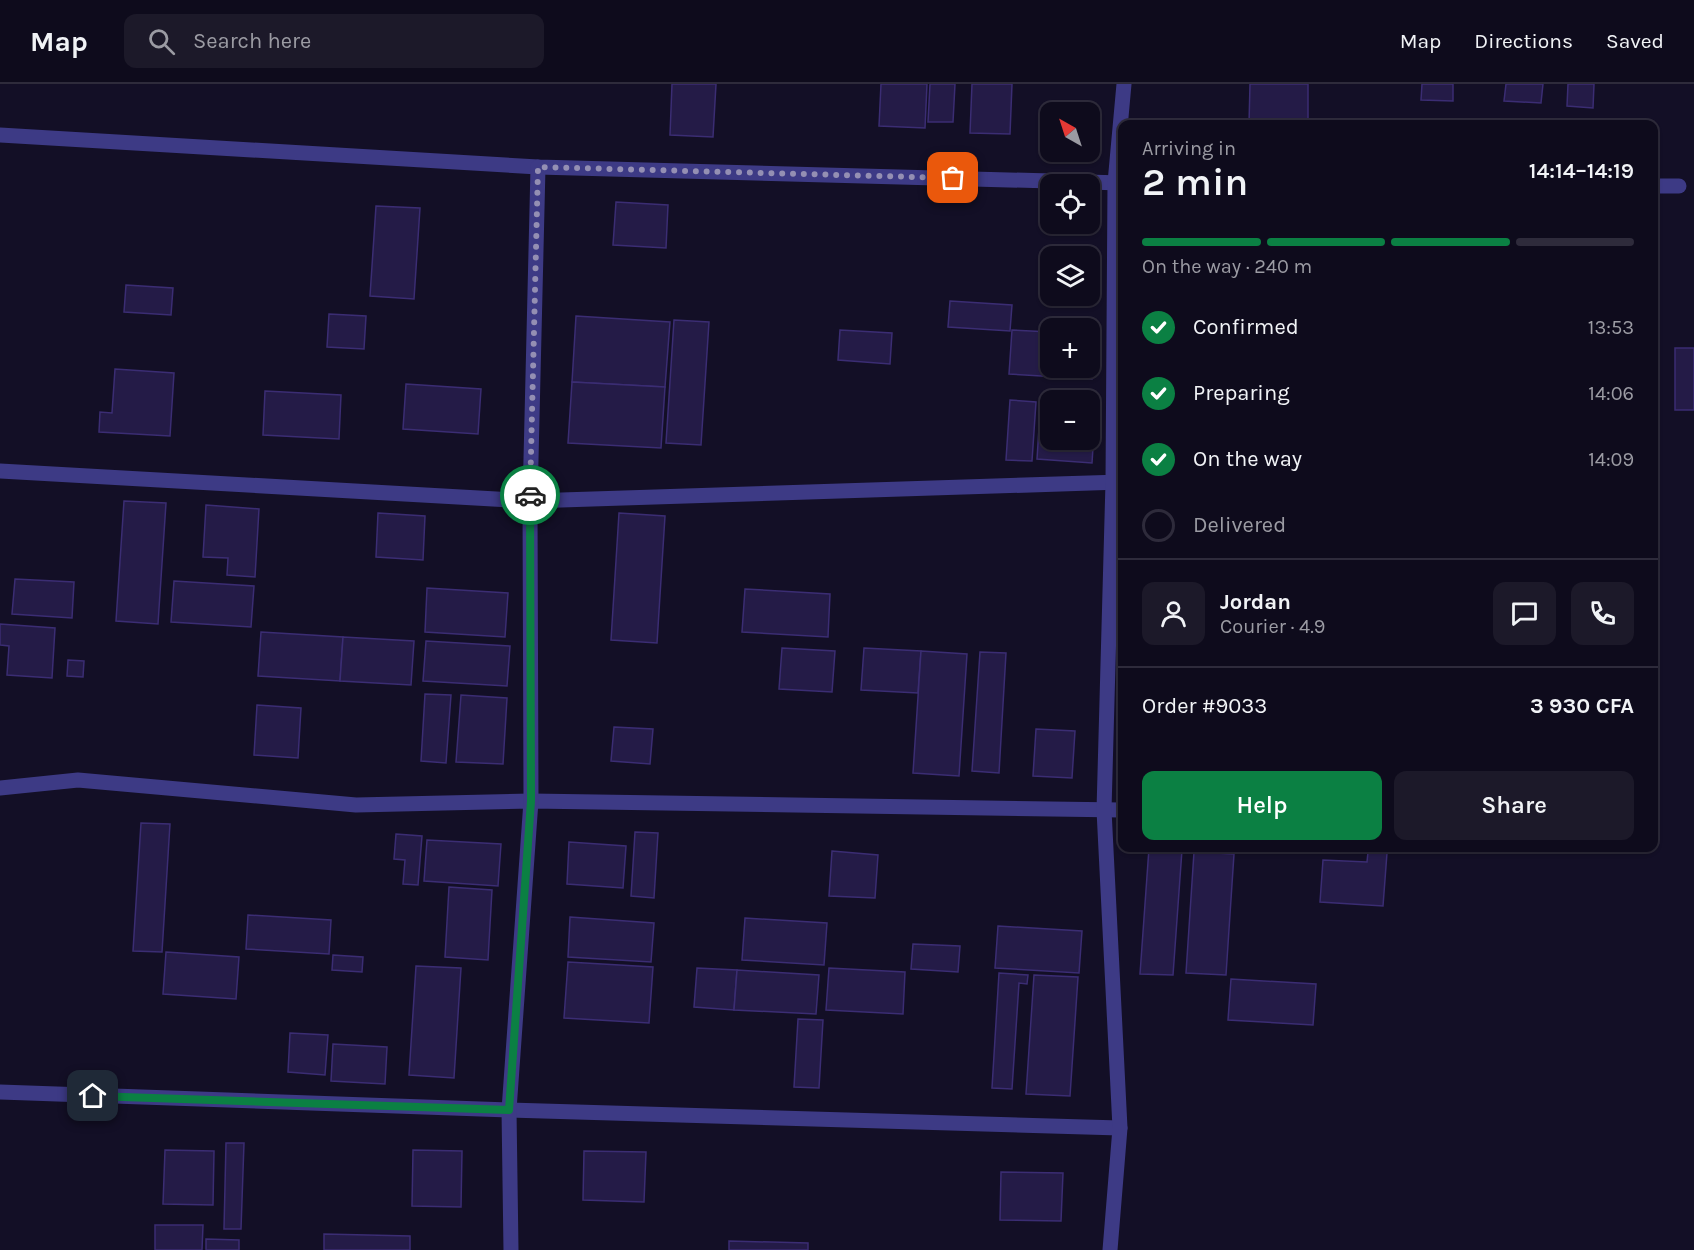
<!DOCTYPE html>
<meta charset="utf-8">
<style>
body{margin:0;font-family:Karla,sans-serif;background:#1c1929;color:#f1f3f6;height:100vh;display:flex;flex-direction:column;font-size:22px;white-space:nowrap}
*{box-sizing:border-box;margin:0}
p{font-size:20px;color:#9b9ba3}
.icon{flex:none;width:33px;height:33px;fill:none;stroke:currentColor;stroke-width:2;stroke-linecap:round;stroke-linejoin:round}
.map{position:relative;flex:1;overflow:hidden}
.panel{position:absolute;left:1118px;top:36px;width:540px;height:732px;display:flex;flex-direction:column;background:#0e0b1c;border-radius:12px;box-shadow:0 2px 4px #0004,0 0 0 2px #2e2b3b}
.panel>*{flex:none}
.needle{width:39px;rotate:321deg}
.tools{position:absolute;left:1040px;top:18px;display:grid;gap:12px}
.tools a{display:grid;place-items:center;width:60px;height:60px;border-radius:12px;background:#0e0b1c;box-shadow:0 2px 4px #0004,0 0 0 2px #2e2b3b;font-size:30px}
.pin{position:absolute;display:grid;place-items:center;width:51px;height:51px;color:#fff;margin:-26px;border-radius:12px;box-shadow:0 3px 9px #0006}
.courier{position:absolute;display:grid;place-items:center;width:60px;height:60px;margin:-30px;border:4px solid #0b8043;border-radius:50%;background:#fff;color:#222;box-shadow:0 2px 8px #0007}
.summary em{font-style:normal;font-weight:600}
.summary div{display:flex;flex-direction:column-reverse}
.summary{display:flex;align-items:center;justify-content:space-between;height:102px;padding:0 24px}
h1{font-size:39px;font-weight:600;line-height:45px}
.bar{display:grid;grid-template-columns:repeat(4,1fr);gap:9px 6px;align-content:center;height:72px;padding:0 24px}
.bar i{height:8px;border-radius:4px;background:#2e2b3b}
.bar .active{background:#0b8043}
.bar p{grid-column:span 4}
.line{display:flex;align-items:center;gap:15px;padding:0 24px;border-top:2px solid #2e2b3b}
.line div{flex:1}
.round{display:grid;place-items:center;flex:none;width:63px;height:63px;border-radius:12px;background:#1c1929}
ol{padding:0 24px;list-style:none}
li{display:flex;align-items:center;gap:18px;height:66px}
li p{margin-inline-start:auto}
li .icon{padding:6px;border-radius:50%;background:#0b8043;color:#fff;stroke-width:4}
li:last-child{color:#9b9ba3}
li i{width:33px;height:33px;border:3px solid #2e2b3b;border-radius:50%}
.action{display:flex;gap:12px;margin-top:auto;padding:12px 24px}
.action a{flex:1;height:69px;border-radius:12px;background:#0b8043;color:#fff;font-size:24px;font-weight:600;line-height:69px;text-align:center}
.action a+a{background:#1c1929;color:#f1f3f6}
header{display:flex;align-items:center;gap:36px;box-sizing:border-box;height:84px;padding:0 30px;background:#0e0b1c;border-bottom:2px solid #2e2b3b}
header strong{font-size:28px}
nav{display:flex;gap:33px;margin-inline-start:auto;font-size:21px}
.search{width:420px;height:54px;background:#1c1929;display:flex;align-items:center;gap:15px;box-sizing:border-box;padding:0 21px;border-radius:12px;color:#9b9ba3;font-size:22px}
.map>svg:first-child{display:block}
.building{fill:#241b47;stroke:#3b2d73;stroke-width:1.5;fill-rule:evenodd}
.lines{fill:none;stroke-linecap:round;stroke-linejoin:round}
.street{stroke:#3d3a85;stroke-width:15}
.done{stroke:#948fb3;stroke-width:6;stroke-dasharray:0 10.8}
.route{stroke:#0b8043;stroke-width:8}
</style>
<header>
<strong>Map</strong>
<div class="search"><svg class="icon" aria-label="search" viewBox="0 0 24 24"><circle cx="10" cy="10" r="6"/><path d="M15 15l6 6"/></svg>Search here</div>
<nav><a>Map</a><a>Directions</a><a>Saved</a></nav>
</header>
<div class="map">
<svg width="1694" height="1166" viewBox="0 0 1694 1166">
<rect width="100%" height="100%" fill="#130f26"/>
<g class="building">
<polygon points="672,0 716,0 713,53 670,51"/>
<polygon points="881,0 927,0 925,44 879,42"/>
<polygon points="930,0 955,0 953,38 928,38"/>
<polygon points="972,0 1012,0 1010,50 970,49"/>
<polygon points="1250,0 1308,0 1308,40 1249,40"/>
<polygon points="1422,0 1453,0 1453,17 1421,16"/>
<polygon points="1506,0 1543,0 1541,19 1504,17"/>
<polygon points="1568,0 1594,0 1593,24 1567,22"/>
<polygon points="616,118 668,121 666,164 613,161"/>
<polygon points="376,122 420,124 414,215 370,212"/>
<polygon points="126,201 173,204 171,231 124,228"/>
<polygon points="950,217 1012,221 1010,247 948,243"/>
<polygon points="329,230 366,232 364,265 327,263"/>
<polygon points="576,232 670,238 665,303 572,298"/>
<polygon points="674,236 709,238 701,361 666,359"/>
<polygon points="840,246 892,249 890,280 838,276"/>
<polygon points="1012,246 1050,248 1050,284 1089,284 1089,251 1095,251 1092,295 1009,290"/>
<rect x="1675" y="264" width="19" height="62"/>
<polygon points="115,285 174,289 170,352 99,348 100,328 112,329"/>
<polygon points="572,298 665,303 661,364 568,359"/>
<polygon points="406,300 481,305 478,350 403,345"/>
<polygon points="265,307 341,311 339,355 263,351"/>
<path d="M1041 313 1096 317 1092 379 1037 375ZM1050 316H1089V356H1050Z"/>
<polygon points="1010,316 1036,318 1032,377 1006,376"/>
<polygon points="124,417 166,419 158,540 116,537"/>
<polygon points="206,421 259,425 255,493 227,491 228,474 203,473"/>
<polygon points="378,429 425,432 423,476 376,473"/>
<polygon points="619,429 665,432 657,559 611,556"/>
<polygon points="15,495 74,498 72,534 12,530"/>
<polygon points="174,497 254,502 251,543 171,538"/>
<polygon points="427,504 508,509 505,553 425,548"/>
<polygon points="745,505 830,510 828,553 742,548"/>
<polygon points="0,540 55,544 52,594 7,591 9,562 0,561"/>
<polygon points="261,548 343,553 340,597 258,592"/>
<polygon points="343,553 414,557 411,601 340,597"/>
<polygon points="426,557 510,562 507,602 423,597"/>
<polygon points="782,564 835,567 832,608 779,605"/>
<polygon points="864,564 921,567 918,609 861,606"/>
<polygon points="921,567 967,570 959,692 913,689"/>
<polygon points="980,568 1006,569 999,689 972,687"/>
<polygon points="68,576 84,577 83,593 67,592"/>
<polygon points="425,610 451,611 446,679 421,677"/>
<polygon points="461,611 507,614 503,680 456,678"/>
<polygon points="257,621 301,624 298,674 254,671"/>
<polygon points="614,643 653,645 650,680 611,677"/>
<polygon points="1036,645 1075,647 1072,694 1033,692"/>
<polygon points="141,739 170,740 162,868 133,867"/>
<polygon points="635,748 658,749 654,814 631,812"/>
<polygon points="396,750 422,752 418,801 403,800 405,776 394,775"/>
<polygon points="427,756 501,760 498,802 424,797"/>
<polygon points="569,758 626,762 623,804 567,800"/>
<polygon points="1149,764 1182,766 1173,891 1140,890"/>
<polygon points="832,767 878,771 875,814 829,812"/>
<polygon points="1194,768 1234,770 1226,891 1186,889"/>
<polygon points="1368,768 1387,769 1383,822 1320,818 1323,776 1367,778"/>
<polygon points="449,803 492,806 488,876 445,873"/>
<polygon points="248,831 331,836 329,870 246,865"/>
<polygon points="570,833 654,839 651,878 568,873"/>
<polygon points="745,834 827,839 824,881 742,876"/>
<polygon points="998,842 1082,847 1079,889 995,884"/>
<polygon points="913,860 960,862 958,888 911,885"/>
<polygon points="166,868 239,873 236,915 163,910"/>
<polygon points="333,871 363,873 362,888 332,886"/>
<polygon points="568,878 653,883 649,939 564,934"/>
<polygon points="416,882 461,884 454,994 409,991"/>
<polygon points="697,884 737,886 734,926 694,923"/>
<polygon points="829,884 905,888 903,930 826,926"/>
<polygon points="737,886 819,891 816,930 734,926"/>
<polygon points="999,889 1028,891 1027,900 1019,899 1012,1005 992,1004"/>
<polygon points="1034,891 1078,893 1070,1012 1026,1010"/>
<polygon points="1231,895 1316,900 1313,941 1228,936"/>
<polygon points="798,935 823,936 819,1004 794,1003"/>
<polygon points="290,949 328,951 325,991 288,988"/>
<polygon points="333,960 387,963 385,1000 331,997"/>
<polygon points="226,1059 244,1059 241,1145 224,1145"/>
<polygon points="165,1066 214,1067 213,1121 163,1120"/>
<polygon points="413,1066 462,1067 461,1123 412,1122"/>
<polygon points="584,1067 646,1068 644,1118 583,1116"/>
<polygon points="1001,1088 1063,1089 1061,1137 1000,1136"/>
<polygon points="155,1141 203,1141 202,1166 155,1166"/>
<polygon points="324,1150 410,1152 410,1166 324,1166"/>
<polygon points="206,1155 239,1156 239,1166 206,1166"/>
<polygon points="729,1157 808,1159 808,1166 729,1166"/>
</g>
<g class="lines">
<g class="street">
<polyline points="0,51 538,83 1122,99"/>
<polyline points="1653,102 1679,102"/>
<polyline points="0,387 530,417 1121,398"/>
<polyline points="0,704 78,696 356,721 531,717 1122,726"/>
<polyline points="0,1008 509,1026 1120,1044"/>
<polyline points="511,1166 509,1026 531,717 530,417 538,83"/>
<polyline points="1110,1166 1120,1044 1104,726 1113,398 1115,99 1124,0"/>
</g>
</g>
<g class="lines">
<polyline class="done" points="530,411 538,83 953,94"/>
<polyline class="route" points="93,1012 509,1026 531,717 530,411"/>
</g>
</svg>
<div class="tools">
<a><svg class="needle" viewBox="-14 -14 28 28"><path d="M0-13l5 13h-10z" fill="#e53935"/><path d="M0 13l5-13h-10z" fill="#9b9ba3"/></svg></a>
<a><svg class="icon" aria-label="locate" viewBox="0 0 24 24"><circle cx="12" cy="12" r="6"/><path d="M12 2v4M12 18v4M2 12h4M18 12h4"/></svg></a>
<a><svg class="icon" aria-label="layers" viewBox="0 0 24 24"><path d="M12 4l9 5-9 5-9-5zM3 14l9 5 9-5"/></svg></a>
<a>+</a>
<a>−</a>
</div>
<div class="pin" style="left:953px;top:94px;background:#ea580c"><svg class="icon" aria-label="bag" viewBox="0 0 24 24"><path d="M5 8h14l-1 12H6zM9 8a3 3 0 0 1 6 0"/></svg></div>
<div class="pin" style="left:93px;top:1012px;background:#1f2937"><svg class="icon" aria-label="home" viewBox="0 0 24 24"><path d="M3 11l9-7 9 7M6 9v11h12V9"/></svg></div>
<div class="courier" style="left:530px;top:411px"><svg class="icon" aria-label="car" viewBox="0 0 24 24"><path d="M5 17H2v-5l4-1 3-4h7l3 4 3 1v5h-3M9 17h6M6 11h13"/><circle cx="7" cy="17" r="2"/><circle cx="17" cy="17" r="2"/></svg></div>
<section class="panel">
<div class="summary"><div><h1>2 min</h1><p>Arriving in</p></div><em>14:14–14:19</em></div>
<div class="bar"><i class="active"></i><i class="active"></i><i class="active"></i><i></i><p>On the way · 240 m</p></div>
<ol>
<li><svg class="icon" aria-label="check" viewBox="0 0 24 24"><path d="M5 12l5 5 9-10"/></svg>Confirmed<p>13:53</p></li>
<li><svg class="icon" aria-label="check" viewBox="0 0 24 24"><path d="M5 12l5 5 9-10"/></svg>Preparing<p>14:06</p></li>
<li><svg class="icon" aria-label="check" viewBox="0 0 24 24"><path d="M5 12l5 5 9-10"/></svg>On the way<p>14:09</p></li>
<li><i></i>Delivered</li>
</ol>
<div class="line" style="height:108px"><a class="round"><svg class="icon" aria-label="person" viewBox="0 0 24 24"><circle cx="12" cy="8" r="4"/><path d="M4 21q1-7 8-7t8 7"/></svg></a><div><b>Jordan</b><p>Courier · 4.9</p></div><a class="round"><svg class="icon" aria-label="chat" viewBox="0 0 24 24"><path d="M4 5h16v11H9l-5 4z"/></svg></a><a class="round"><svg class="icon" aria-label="phone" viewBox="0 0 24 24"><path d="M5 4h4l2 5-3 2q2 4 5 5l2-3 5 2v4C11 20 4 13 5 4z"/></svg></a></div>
<div class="line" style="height:78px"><div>Order #9033</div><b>3 930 CFA</b></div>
<div class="action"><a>Help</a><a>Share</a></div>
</section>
</div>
